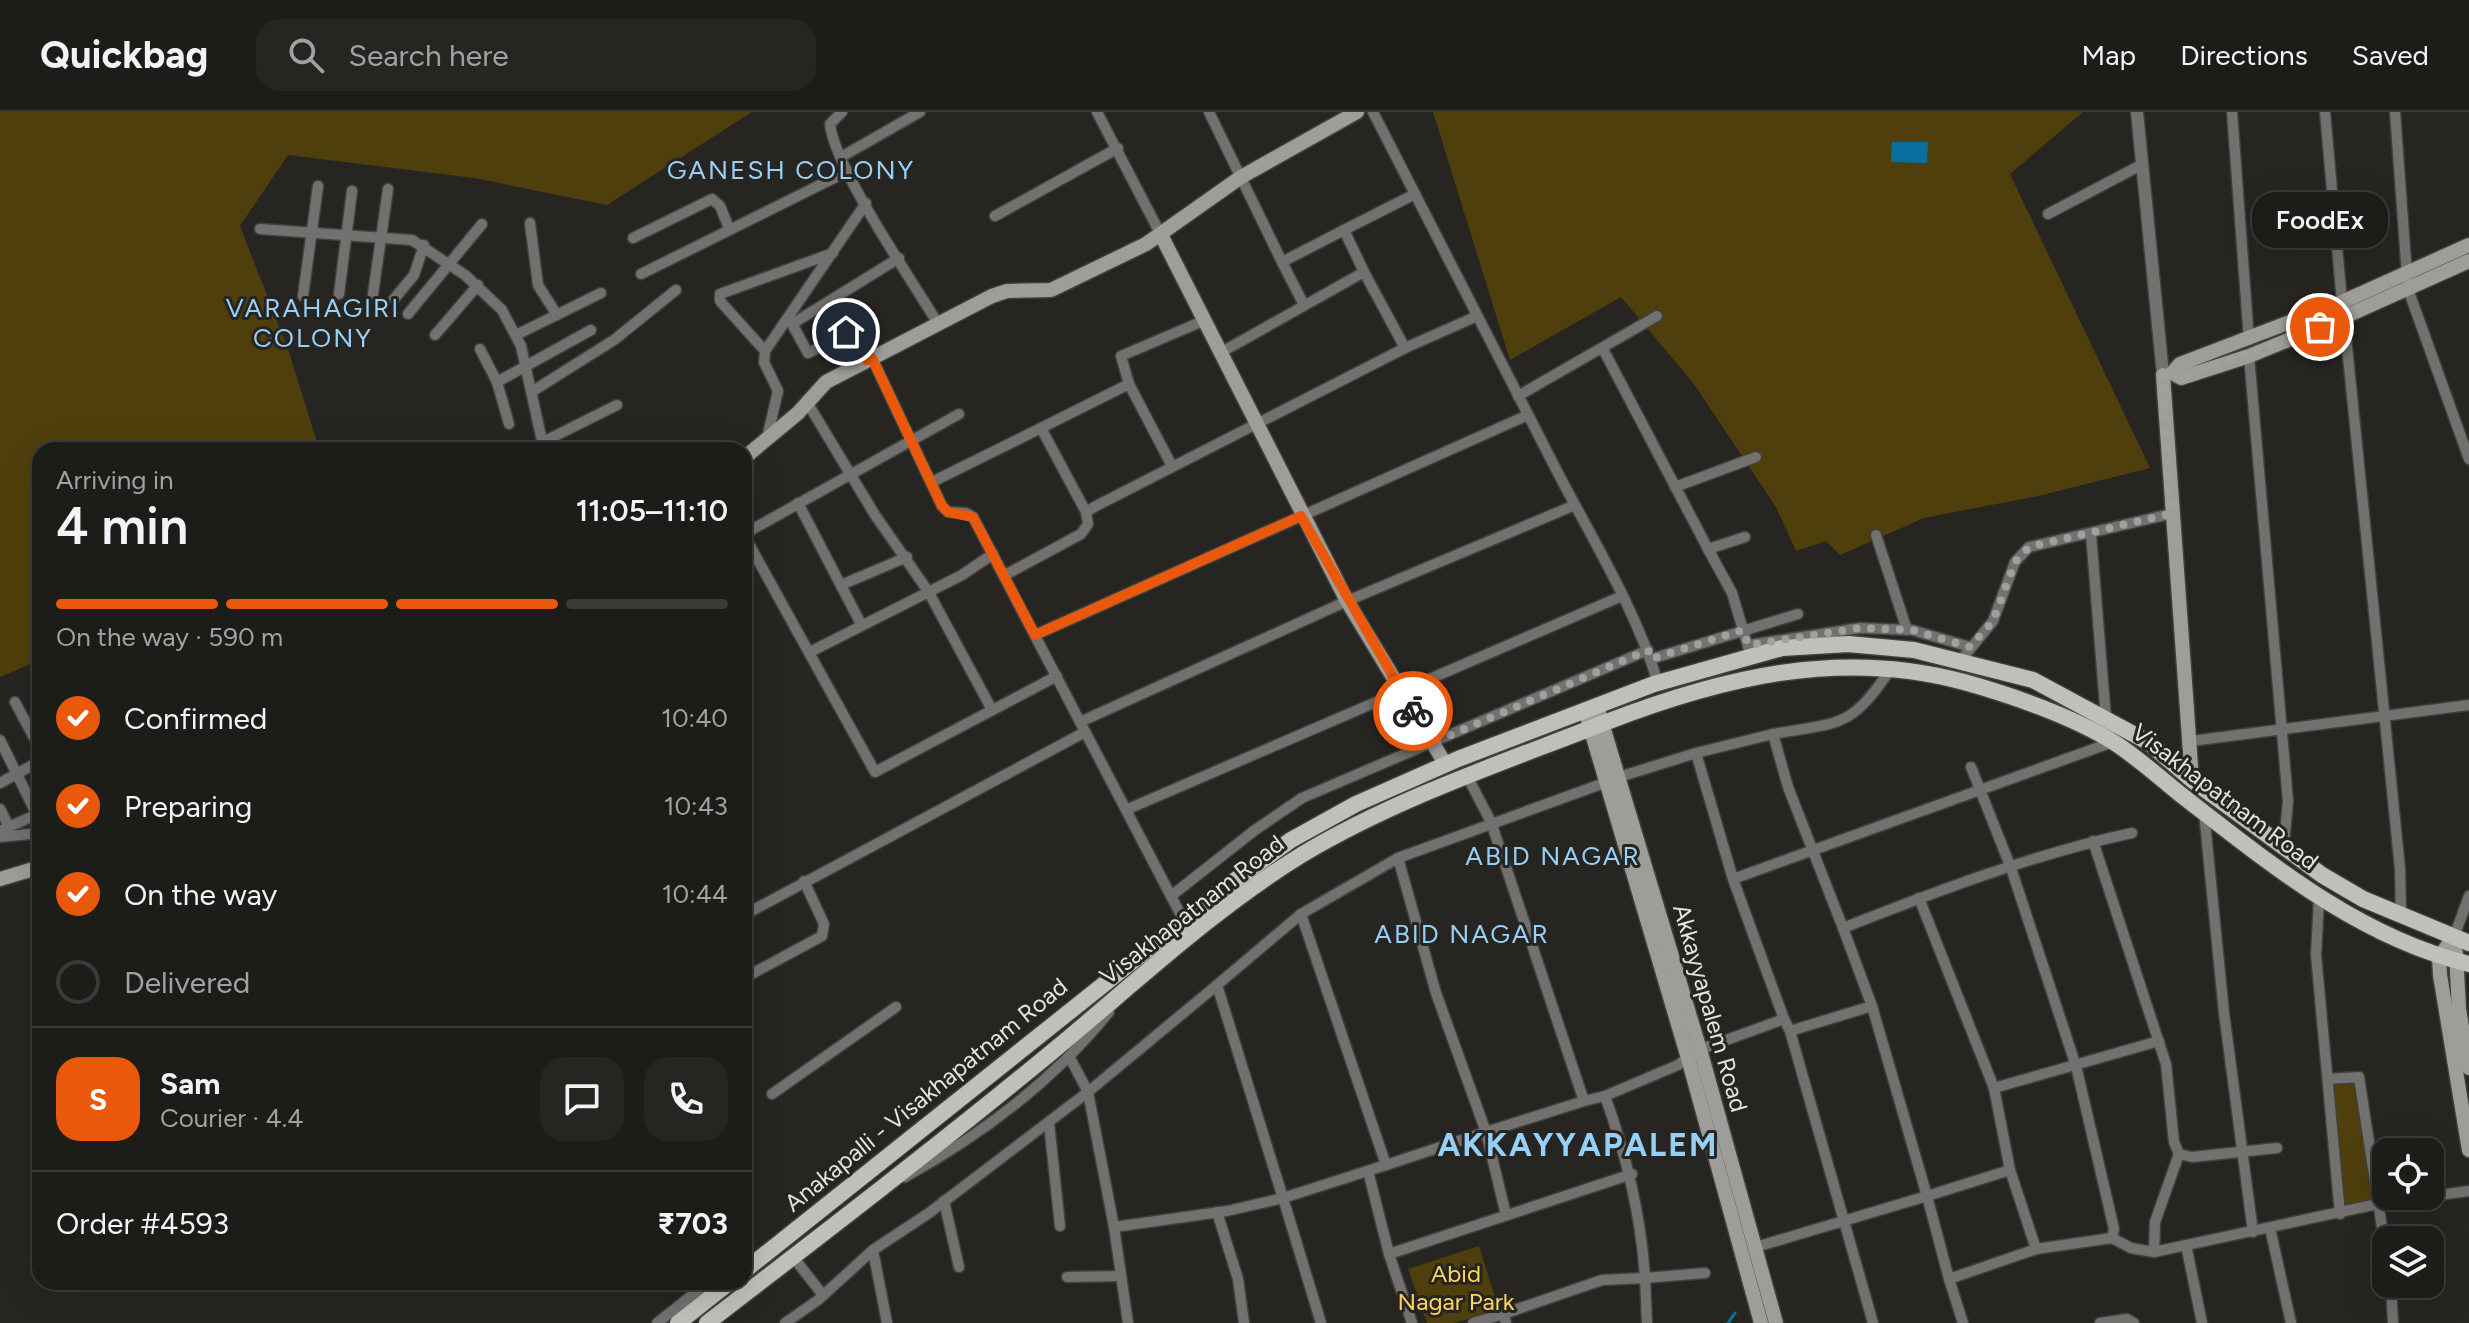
<!DOCTYPE html>
<meta charset="utf-8">
<style>
body{margin:0;font-family:Figtree,sans-serif;background:#252522;color:#f1f3f6;height:100vh;display:flex;flex-direction:column;font-size:30px;white-space:nowrap}
*{box-sizing:border-box;margin:0}
p{font-size:26px;color:#a0a1a2}
.icon{flex:none;width:44px;height:44px;fill:none;stroke:currentColor;stroke-width:2;stroke-linecap:round;stroke-linejoin:round}
.map{position:relative;flex:1;overflow:hidden}
.drawer{position:absolute;left:32px;top:330px;width:720px;height:848px;display:flex;flex-direction:column;background:#1c1c19;border-radius:24px;box-shadow:0 8px 32px #0002,0 0 0 2px #3a3a38}
.drawer>*{flex:none}
.buttons{position:absolute;left:2372px;top:1026px;display:grid;gap:16px}
.buttons a{display:grid;place-items:center;width:72px;height:72px;border-radius:16px;background:#1c1c19;box-shadow:0 8px 32px #0002,0 0 0 2px #3a3a38;font-size:40px}
.pin{position:absolute;display:grid;place-items:center;width:68px;height:68px;color:#fff;margin:-34px;border:4px solid #fff;border-radius:50%;box-shadow:0 2px 8px #0007}
.courier{position:absolute;display:grid;place-items:center;width:80px;height:80px;margin:-40px;border:6px solid #ea580c;border-radius:50%;background:#fff;color:#222;box-shadow:0 2px 10px #0007}
.bubble{position:absolute;height:56px;border-radius:24px;background:#1c1c19;box-shadow:0 8px 32px #0002,0 0 0 2px #3a3a38;font-size:26px;font-weight:600;line-height:56px;text-align:center}
.head em{font-style:normal;font-weight:600}
.head div{display:flex;flex-direction:column-reverse}
.head{display:flex;align-items:center;justify-content:space-between;height:136px;padding:0 24px}
h1{font-size:52px;font-weight:600;line-height:60px}
.bar{display:grid;grid-template-columns:repeat(4,1fr);gap:12px 8px;align-content:center;height:96px;padding:0 24px}
.bar i{height:10px;border-radius:6px;background:#3a3a38}
.bar .on{background:#ea580c}
.bar p{grid-column:span 4}
.line{display:flex;align-items:center;gap:20px;padding:0 24px;border-top:2px solid #3a3a38}
.line div{flex:1}
.round{display:grid;place-items:center;flex:none;width:84px;height:84px;border-radius:24px;background:#252522}
ol{padding:0 24px;list-style:none}
li{display:flex;align-items:center;gap:24px;height:88px}
li p{margin-inline-start:auto}
li .icon{padding:8px;border-radius:50%;background:#ea580c;color:#fff;stroke-width:4}
li:last-child{color:#a0a1a2}
li i{width:44px;height:44px;border:4px solid #3a3a38;border-radius:50%}
header{display:flex;align-items:center;gap:48px;box-sizing:border-box;height:112px;padding:0 40px;background:#1c1c19;border-bottom:2px solid #3a3a38}
header strong{font-size:38px}
nav{display:flex;gap:44px;margin-inline-start:auto;font-size:28px}
.search{width:560px;height:72px;background:#252522;display:flex;align-items:center;gap:20px;box-sizing:border-box;padding:0 28px;border-radius:24px;color:#a0a1a2;font-size:30px}
.map>svg:first-child{display:block}
.green{fill:#4f3f0c}
.water{fill:#086f9f}
.lines{fill:none;stroke-linecap:round;stroke-linejoin:round}
.stream{stroke:#086f9f;stroke-width:3}
.minor-casing{stroke:#41403c;stroke-width:13}
.tertiary-casing{stroke:#41403c;stroke-width:15}
.secondary-casing{stroke:#41403c;stroke-width:17}
.primary-casing{stroke:#41403c;stroke-width:19}
.minor{stroke:#72716f;stroke-width:10}
.tertiary{stroke:#72716f;stroke-width:12}
.secondary{stroke:#9e9d9a;stroke-width:14}
.primary{stroke:#c0bfba;stroke-width:16}
.done{stroke:#a2a09d;stroke-width:8;stroke-dasharray:0 14.4}
.route{stroke:#ea580c;stroke-width:10}
.labels{text-anchor:middle;stroke-width:6;stroke-linejoin:round;paint-order:stroke}
.street-label{font-size:24px;fill:#e4e3e0;stroke:#262521}
.park-label{font-size:24px;fill:#fcd45f;stroke:#262521}
.neighbourhood-label{font-size:26px;letter-spacing:2px;fill:#97d0f6;stroke:#262521}
.district-label{font-size:32px;font-weight:bold;letter-spacing:2px;fill:#97d0f6;stroke:#262521}
</style>
<header>
<strong>Quickbag</strong>
<div class="search"><svg class="icon" aria-label="search" viewBox="0 0 24 24"><circle cx="10" cy="10" r="6"/><path d="M15 15l6 6"/></svg>Search here</div>
<nav><a>Map</a><a>Directions</a><a>Saved</a></nav>
</header>
<div class="map">
<svg width="2469" height="1211" viewBox="0 0 2469 1211">
<rect width="100%" height="100%" fill="#262521"/>
<g class="green">
<polygon points="0,0 752,0 607,93 474,66 288,43 240,114 288,237 316,327 314,338 40,338 40,548 0,565"/>
<polygon points="1433,0 2083,0 2010,62 2150,356 2038,384 1924,406 1840,443 1826,429 1796,439 1776,395 1694,272 1621,185 1510,248"/>
<polygon points="2359,965 2376,1093 2340,1102 2328,967"/>
<polygon points="1479,1134 1499,1198 1454,1211 1427,1211 1408,1157"/>
</g>
<polygon class="water" points="1892,30 1928,30 1927,51 1891,50"/>
<g class="lines">
<polyline class="stream" points="1728,1211 1735,1201"/>
<defs>
<g id="minor">
<path d="M842 0 830 12C834 55 911 167 937 210"/>
<polyline points="1097,0 1161,123"/>
<polyline points="1209,0 1282,150"/>
<path d="M1373 0C1435 121 1497 242 1559 363 1594 430 1636 498 1658 571"/>
<polyline points="2232,0 2249,228"/>
<polyline points="2325,0 2342,190"/>
<polyline points="2395,0 2408,177 2469,347"/>
<polyline points="841,45 920,0"/>
<polyline points="2048,102 2141,53"/>
<polyline points="995,104 1118,36"/>
<polyline points="530,111 538,173 557,203"/>
<polyline points="260,117 412,128 465,163 502,198 521,234 544,338"/>
<polyline points="633,126 712,87 720,94 729,116"/>
<polyline points="1364,160 1344,118 1415,82"/>
<polyline points="641,162 848,59"/>
<polyline points="339,182 352,79"/>
<polyline points="373,182 388,77"/>
<polyline points="303,184 318,74"/>
<polyline points="394,187 414,163 424,133"/>
<polyline points="1303,191 1282,150 1344,118"/>
<polyline points="408,202 482,112"/>
<polyline points="2344,205 2400,757 2401,802"/>
<polyline points="435,223 478,173"/>
<polyline points="516,223 601,181"/>
<polyline points="480,237 497,270 509,312"/>
<polyline points="1603,237 1708,437 1745,425"/>
<polyline points="765,239 720,189 720,182 833,141"/>
<polyline points="1220,241 1364,160 1405,236"/>
<polyline points="2249,244 2288,689 2284,732"/>
<polyline points="872,246 942,394 948,400 966,401 973,405 1184,809"/>
<polyline points="867,248 851,220 808,241 792,212 899,146"/>
<polyline points="497,270 591,218"/>
<polyline points="533,279 614,228 676,178"/>
<polyline points="1518,284 1657,204"/>
<polyline points="807,290 875,403 928,479 991,596"/>
<polyline points="767,326 778,279 764,250 765,239 866,91"/>
<polyline points="543,330 617,293"/>
<polyline points="1172,354 1129,272 1121,244 1203,209"/>
<polyline points="932,370 1041,316"/>
<polyline points="1675,375 1756,345"/>
<polyline points="798,391 861,512"/>
<polyline points="1086,400 1041,316 1129,272"/>
<polyline points="744,422 959,302"/>
<polyline points="2091,422 2106,607"/>
<polyline points="744,423 875,660 1057,564"/>
<polyline points="1876,423 1907,518"/>
<polyline points="1708,437 1732,481 1749,538"/>
<polyline points="1005,463 1081,422 1088,412 1086,400 1096,394 1405,236 1475,205"/>
<polyline points="841,473 907,445"/>
<polyline points="1035,523 1528,303"/>
<polyline points="1748,533 1860,516 1912,518 1970,535"/>
<polyline points="810,540 962,463 993,442"/>
<polyline points="1651,547 1798,502"/>
<polyline points="1962,547 1993,509 2015,450 2029,435 2170,402"/>
<polyline points="15,590 40,637"/>
<polyline points="1080,610 1347,489 1575,393"/>
<path d="M1773 622C1840 610 1850 617 1890 558"/>
<polyline points="0,628 37,703"/>
<polyline points="2191,629 2469,593"/>
<polyline points="1696,641 1773,622 1788,675 1843,816"/>
<polyline points="1971,655 2011,756 2076,954 2114,1117 2112,1126"/>
<polyline points="1467,664 1491,710 1584,989 1605,984 1678,953 1699,938 1784,907 1733,767 2113,630"/>
<polyline points="1619,665 1696,641 1733,767"/>
<polyline points="0,671 40,649"/>
<polyline points="0,697 9,715"/>
<polyline points="1128,697 1622,484"/>
<polyline points="2204,700 2224,901 2253,1120"/>
<polyline points="0,719 40,701"/>
<polyline points="0,725 40,721"/>
<polyline points="2093,729 2166,952 2174,1030 2179,1042 2192,1045 2277,1036"/>
<polyline points="1398,746 1301,802 1386,1053 1486,1020 1506,1103"/>
<polyline points="1171,784 1255,718 1302,686 1648,538"/>
<polyline points="1919,786 1994,976"/>
<polyline points="2319,786 2316,843 2340,1102"/>
<polyline points="1301,802 1217,873 1283,1086 1386,1053"/>
<polyline points="744,803 1085,620"/>
<polyline points="2454,825 2469,784"/>
<polyline points="744,866 822,824 824,812 804,769"/>
<path d="M1872 894 1843 816C1937 779 2034 742 2132 721"/>
<polyline points="1790,919 1873,1211"/>
<polyline points="1070,946 1088,980 1114,1115"/>
<polyline points="2328,967 2359,965 2386,1142"/>
<polyline points="772,982 896,895"/>
<path d="M1605 984C1627 1045 1641 1102 1645 1166L1705 1161"/>
<polyline points="1584,989 1486,1020 1436,881 1398,746 1607,670"/>
<polyline points="1049,1011 1060,1114"/>
<polyline points="2010,1058 2036,1137"/>
<polyline points="1368,1059 1389,1142 1632,1062"/>
<path d="M905 1065C983 1022 1053 969 1109 900"/>
<polyline points="944,1089 959,1155"/>
<polyline points="1217,1100 1238,1167 1244,1211"/>
<polyline points="2270,1116 2291,1211"/>
<polyline points="2186,1133 2202,1211"/>
<polyline points="1756,1135 1927,1084 1872,894 1790,919 1784,907"/>
<polyline points="873,1138 887,1211"/>
<polyline points="2154,1140 2155,1110 2179,1042"/>
<polyline points="1389,1142 1412,1211"/>
<polyline points="793,1145 823,1183"/>
<polyline points="1067,1165 1121,1164"/>
<polyline points="1949,1167 1927,1084 2010,1058 1994,976 2159,929"/>
<polyline points="2391,1172 2393,1211"/>
<polyline points="1503,1202 1602,1168 1645,1166 1647,1211"/>
<polyline points="657,1211 709,1170"/>
<polyline points="785,1211 818,1188 873,1138 929,1101 1088,980 1217,873"/>
<polyline points="1128,1211 1114,1115 1227,1099 1283,1086 1321,1211"/>
<polyline points="1473,1211 1503,1202 1506,1211"/>
<polyline points="1963,1211 1949,1167 2036,1137 2112,1126 2131,1136 2154,1140 2387,1090 2469,1079"/>
<polyline points="2100,1211 2127,1207 2134,1211"/>
</g>
<polyline id="tertiary" points="2137,0 2163,263 2172,261"/>
<g id="secondary">
<polyline points="1161,123 1347,489 1446,653"/>
<polyline points="2469,133 2342,190 2180,252 2172,261 2181,266 2249,244 2344,205 2469,149"/>
<polyline points="2163,263 2192,668"/>
<polyline points="744,346 798,301 826,270 992,184 1007,179 1051,178 1146,132 1241,65 1357,0"/>
<polyline points="1585,598 1688,946 1761,1211"/>
<polyline points="1599,601 1703,948 1776,1211"/>
<polyline points="0,767 40,755"/>
<polyline points="2454,825 2439,845 2440,863 2469,1038"/>
<polyline points="2456,841 2459,897 2469,956"/>
</g>
<g id="primary">
<polyline points="744,1159 1226,775 1291,728 1356,692 1458,647 1654,572 1782,536 1848,532 1914,538 2033,568 2148,630 2192,668 2322,763 2363,787 2469,831"/>
<polyline points="678,1211 730,1170"/>
<path d="M707 1211C823 1122 940 1032 1053 939 1134 872 1213 797 1303 742 1397 686 1502 651 1604 611 1720 566 1839 536 1964 570 2011 583 2074 605 2115 631 2138 646 2159 665 2180 682 2269 751 2358 825 2469 852"/>
</g>
</defs>
<use href="#minor" class="minor-casing"/>
<use href="#tertiary" class="tertiary-casing"/>
<use href="#secondary" class="secondary-casing"/>
<use href="#primary" class="primary-casing"/>
<use href="#minor" class="minor"/>
<use href="#tertiary" class="tertiary"/>
<use href="#secondary" class="secondary"/>
<use href="#primary" class="primary"/>
</g>
<g class="lines">
<polyline class="done" points="1413,599 1432,631 1648,538 1651,547 1743,518 1748,533 1860,516 1912,518 1970,535 1993,509 2015,450 2029,435 2170,402 2163,263 2172,261 2181,266 2320,215"/>
<polyline class="route" points="846,220 853,223 867,248 872,246 942,394 948,400 973,405 1035,523 1301,404 1413,599"/>
</g>
<g class="labels">
<g class="street-label">
<text transform="translate(2225 685) rotate(37)" y="8">Visakhapatnam Road</text>
<text transform="translate(1192 798) rotate(-38)" y="8">Visakhapatnam Road</text>
<text transform="translate(1710 896) rotate(74)" y="8">Akkayyapalem Road</text>
<text transform="translate(926 983) rotate(-39)" y="8">Anakapalli - Visakhapatnam Road</text>
</g>
<g class="park-label">
<text x="1456" y="1170">Abid<tspan x="1456" dy="28">Nagar Park</tspan></text>
</g>
<g class="neighbourhood-label">
<text x="791" y="67">GANESH COLONY</text>
<text x="313" y="205">VARAHAGIRI<tspan x="313" dy="30">COLONY</tspan></text>
<text x="1553" y="753">ABID NAGAR</text>
<text x="1462" y="831">ABID NAGAR</text>
</g>
<g class="district-label">
<text x="1578" y="1044">AKKAYYAPALEM</text>
</g>
</g>
</svg>
<div class="buttons">
<a><svg class="icon" aria-label="locate" viewBox="0 0 24 24"><circle cx="12" cy="12" r="6"/><path d="M12 2v4M12 18v4M2 12h4M18 12h4"/></svg></a>
<a><svg class="icon" aria-label="layers" viewBox="0 0 24 24"><path d="M12 4l9 5-9 5-9-5zM3 14l9 5 9-5"/></svg></a>
</div>
<div class="pin" style="left:2320px;top:215px;background:#ea580c"><svg class="icon" aria-label="bag" viewBox="0 0 24 24"><path d="M5 8h14l-1 12H6zM9 8a3 3 0 0 1 6 0"/></svg></div>
<div class="pin" style="left:846px;top:220px;background:#1f2937"><svg class="icon" aria-label="home" viewBox="0 0 24 24"><path d="M3 11l9-7 9 7M6 9v11h12V9"/></svg></div>
<div class="courier" style="left:1413px;top:599px"><svg class="icon" aria-label="bike" viewBox="0 0 24 24"><circle cx="6" cy="16" r="4"/><circle cx="18" cy="16" r="4"/><path d="M6 16l4-8h5l3 8M10 8l3 8H6M13 5h3"/></svg></div>
<div class="bubble" style="left:2252px;top:80px;width:136px">FoodEx</div>
<section class="drawer">
<div class="head"><div><h1>4 min</h1><p>Arriving in</p></div><em>11:05–11:10</em></div>
<div class="bar"><i class="on"></i><i class="on"></i><i class="on"></i><i></i><p>On the way · 590 m</p></div>
<ol>
<li><svg class="icon" aria-label="check" viewBox="0 0 24 24"><path d="M5 12l5 5 9-10"/></svg>Confirmed<p>10:40</p></li>
<li><svg class="icon" aria-label="check" viewBox="0 0 24 24"><path d="M5 12l5 5 9-10"/></svg>Preparing<p>10:43</p></li>
<li><svg class="icon" aria-label="check" viewBox="0 0 24 24"><path d="M5 12l5 5 9-10"/></svg>On the way<p>10:44</p></li>
<li><i></i>Delivered</li>
</ol>
<div class="line" style="height:144px"><b class="round" style="background:#ea580c;color:#fff">S</b><div><b>Sam</b><p>Courier · 4.4</p></div><a class="round"><svg class="icon" aria-label="chat" viewBox="0 0 24 24"><path d="M4 5h16v11H9l-5 4z"/></svg></a><a class="round"><svg class="icon" aria-label="phone" viewBox="0 0 24 24"><path d="M5 4h4l2 5-3 2q2 4 5 5l2-3 5 2v4C11 20 4 13 5 4z"/></svg></a></div>
<div class="line" style="height:104px"><div>Order #4593</div><b>₹703</b></div>
</section>
</div>
